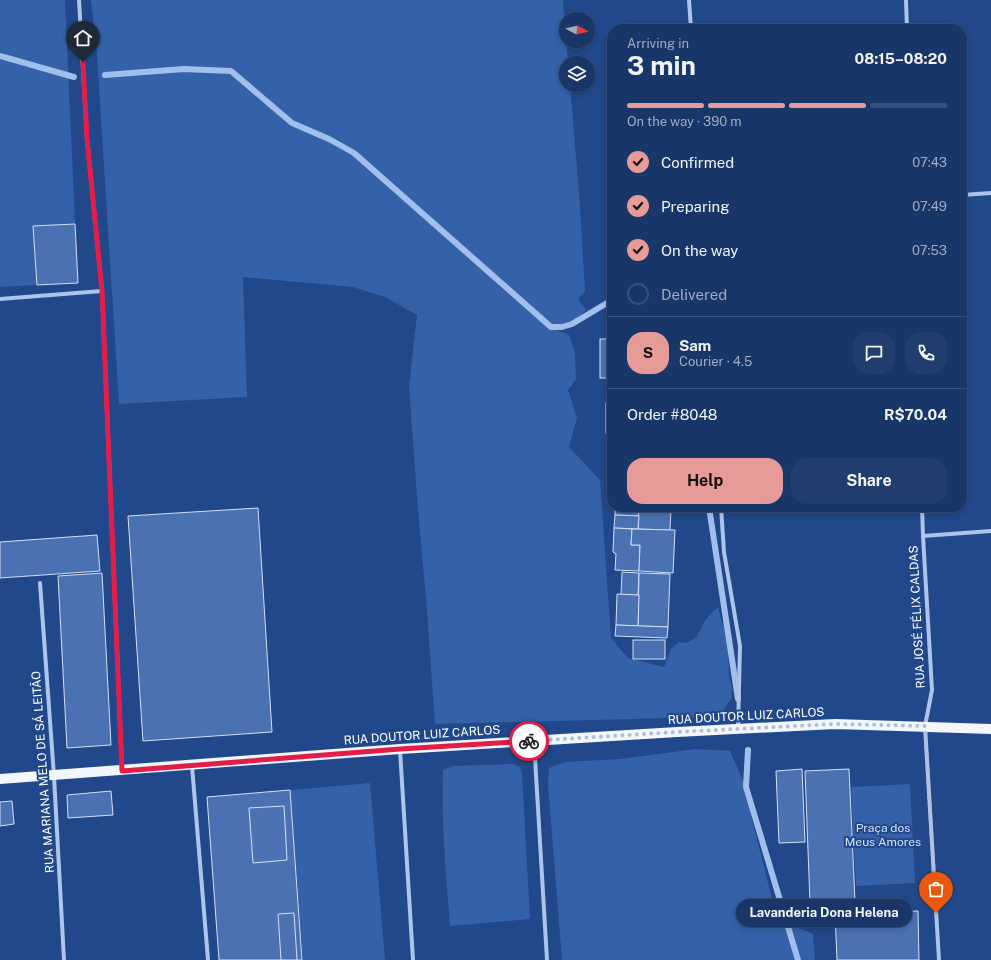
<!DOCTYPE html>
<meta charset="utf-8">
<style>
body{margin:0;font-family:"Public Sans",sans-serif;background:#223e6e;color:#f1f3f6;height:100vh;display:flex;flex-direction:column;font-size:15px;white-space:nowrap}
*{box-sizing:border-box;margin:0}
p{font-size:13px;color:#9fabc0}
.icon{flex:none;width:22px;height:22px;fill:none;stroke:currentColor;stroke-width:2;stroke-linecap:round;stroke-linejoin:round}
.map{position:relative;flex:1;overflow:hidden}
.panel{position:absolute;left:607px;top:24px;width:360px;height:488px;display:flex;flex-direction:column;background:#193668;border-radius:16px;box-shadow:0 2px 6px #0003,0 0 0 1px #37507c}
.panel>*{flex:none}
.needle{width:26px;rotate:97deg}
.fabs{position:absolute;left:559px;top:12px;display:grid;gap:8px}
.fabs a{display:grid;place-items:center;width:36px;height:36px;border-radius:50%;background:#193668;box-shadow:0 2px 6px #0003,0 0 0 1px #37507c;font-size:20px}
.pin{position:absolute;display:grid;place-items:center;width:34px;height:34px;color:#fff;margin:-41px -17px;border-radius:50% 50% 50% 0;rotate:-45deg;box-shadow:0 0 4px #0007}
.pin .icon{rotate:45deg}
.courier{position:absolute;display:grid;place-items:center;width:40px;height:40px;margin:-20px;border:3px solid #e11d48;border-radius:50%;background:#fff;color:#222;box-shadow:0 1px 5px #0007}
.bubble{position:absolute;height:28px;border-radius:14px;background:#193668;box-shadow:0 2px 6px #0003,0 0 0 1px #37507c;font-size:13px;font-weight:700;line-height:28px;text-align:center}
.overview em{font-style:normal;font-weight:700}
.overview div{display:flex;flex-direction:column-reverse}
.overview{display:flex;align-items:center;justify-content:space-between;height:68px;padding:0 20px}
h1{font-size:26px;font-weight:700;line-height:30px}
.bar{display:grid;grid-template-columns:repeat(4,1fr);gap:6px 4px;align-content:center;height:48px;padding:0 20px}
.bar i{height:5px;border-radius:3px;background:#37507c}
.bar .current{background:#e69b98}
.bar p{grid-column:span 4}
.line{display:flex;align-items:center;gap:10px;padding:0 20px;border-top:1px solid #37507c}
.line div{flex:1}
.round{display:grid;place-items:center;flex:none;width:42px;height:42px;border-radius:16px;background:#223e6e}
ol{padding:0 20px;list-style:none}
li{display:flex;align-items:center;gap:12px;height:44px}
li p{margin-inline-start:auto}
li .icon{padding:4px;border-radius:50%;background:#e69b98;color:#111;stroke-width:4}
li:last-child{color:#9fabc0}
li i{width:22px;height:22px;border:2px solid #37507c;border-radius:50%}
.action{display:flex;gap:8px;margin-top:auto;padding:8px 20px}
.action a{flex:1;height:46px;border-radius:16px;background:#e69b98;color:#111;font-size:16px;font-weight:700;line-height:46px;text-align:center}
.action a+a{background:#223e6e;color:#f1f3f6}
.map>svg:first-child{display:block}
.green{fill:#3561a8}
.lines{fill:none;stroke-linecap:round;stroke-linejoin:round}
.stream{stroke:#a1bfec;stroke-width:6}
.building{fill:#4a71b2;stroke:#d2e1f8}
.street{stroke:#adc5eb;stroke-width:4}
.primary{stroke:#f2f6fe;stroke-width:10}
.done{stroke:#b1bfd6;stroke-width:4;stroke-dasharray:0 7.2}
.route{stroke:#e11d48;stroke-width:5}
.labels{text-anchor:middle;stroke-width:4;stroke-linejoin:round;paint-order:stroke}
.street-label{font-size:12px;fill:#fff;stroke:#21488a}
.park-label{font-size:12px;fill:#d2e1f8;stroke:#21488a}
</style>
<div class="map">
<svg width="991" height="960" viewBox="0 0 991 960">
<rect width="100%" height="100%" fill="#21488a"/>
<g class="green">
<polygon points="0,0 65,0 75,224 33,226 37,285 0,287"/>
<polygon points="91,0 563,0 568,63 566,63 566,85 570,85 580,206 585,291 578,299 586,310 572,324 562,327 552,328 569,335 575,352 576,379 568,390 577,418 569,447 600,480 611,638 628,658 664,667 671,649 679,642 687,643 697,636 703,624 709,615 718,607 721,619 726,633 728,645 729,676 732,687 731,699 722,712 710,717 435,724 427,611 417,497 409,386 417,315 385,297 353,287 243,277 247,397 119,404 97,54"/>
<polygon points="696,749 730,751 746,787 751,815 777,919 813,934 815,960 562,960 548,784 549,768 565,762 620,759"/>
<path d="M513 764 520 767 522 773 530 919 450 926C446 874 441 822 443 770L453 766Z"/>
<polygon points="370,783 385,960 303,960 290,790"/>
<polygon points="910,784 915,883 856,886 851,787"/>
</g>
<g class="lines">
<g class="stream">
<polyline points="0,56 74,77"/>
<polyline points="105,75 184,69 231,71 292,123 329,139 354,153 551,327 562,327 572,324 612,300"/>
<polyline points="709,507 738,699"/>
<polyline points="748,750 746,787 798,960"/>
</g>
</g>
<g class="building">
<polygon points="75,224 78,283 37,285 33,226"/>
<rect x="600" y="339" width="12" height="39"/>
<rect x="606" y="403" width="6" height="30"/>
<polygon points="615,507 639,507 639,516 615,515"/>
<polygon points="639,507 671,507 670,530 638,529"/>
<polygon points="258,508 272,732 143,741 128,516"/>
<polygon points="615,515 639,516 638,529 614,528"/>
<polygon points="614,528 632,529 631,545 640,545 639,571 615,570 616,554 613,552"/>
<polygon points="632,529 675,530 673,573 639,571 640,545 631,545"/>
<polygon points="97,535 100,571 0,578 0,542"/>
<polygon points="622,572 639,573 638,595 621,595"/>
<polygon points="102,573 111,745 67,748 58,576"/>
<polygon points="639,573 670,574 668,627 638,626"/>
<polygon points="617,594 639,595 638,626 616,625"/>
<polygon points="616,625 668,627 667,638 615,636"/>
<rect x="633" y="640" width="32" height="19"/>
<polygon points="802,769 805,842 779,843 776,771"/>
<polygon points="849,769 855,901 810,903 805,771"/>
<polygon points="290,790 302,960 219,960 207,797"/>
<polygon points="111,791 113,815 68,818 67,795"/>
<polygon points="12,801 14,824 0,826 0,802"/>
<polygon points="284,806 287,860 253,863 249,808"/>
<polygon points="918,911 919,960 837,960 835,914"/>
<polygon points="294,913 297,960 281,960 278,914"/>
</g>
<g class="lines">
<g class="street">
<polyline points="79,0 87,139 102,291 122,770"/>
<polyline points="689,0 691,29"/>
<polyline points="906,0 907,29"/>
<polyline points="962,195 991,193"/>
<polyline points="0,299 102,291"/>
<polyline points="721,507 724,552 740,646 738,729"/>
<polyline points="922,507 923,536 932,690 925,726 939,960"/>
<polyline points="923,536 991,531"/>
<polyline points="40,583 54,776 64,960"/>
<polyline points="534,741 547,960"/>
<polyline points="400,750 413,960"/>
<polyline points="192,766 208,960"/>
</g>
<polyline class="primary" points="0,779 400,749 677,732 835,724 991,729"/>
</g>
<g class="lines">
<polyline class="done" points="529,741 677,732 835,724 925,726 936,913"/>
<polyline class="route" points="83,62 87,139 102,291 122,771 400,749 529,741"/>
</g>
<g class="labels">
<g class="street-label">
<text transform="translate(917 617) rotate(-93)" y="4">RUA JOSÉ FÉLIX CALDAS</text>
<text transform="translate(746 716) rotate(-3)" y="4">RUA DOUTOR LUIZ CARLOS</text>
<text transform="translate(422 735) rotate(-4)" y="4">RUA DOUTOR LUIZ CARLOS</text>
<text transform="translate(43 772) rotate(-94)" y="4">RUA MARIANA MELO DE SÁ LEITÃO</text>
</g>
<g class="park-label">
<text x="883" y="832">Praça dos<tspan x="883" dy="14">Meus Amores</tspan></text>
</g>
</g>
</svg>
<div class="fabs">
<a><svg class="needle" viewBox="-14 -14 28 28"><path d="M0-13l5 13h-10z" fill="#e53935"/><path d="M0 13l5-13h-10z" fill="#9fabc0"/></svg></a>
<a><svg class="icon" aria-label="layers" viewBox="0 0 24 24"><path d="M12 4l9 5-9 5-9-5zM3 14l9 5 9-5"/></svg></a>
</div>
<div class="pin" style="left:936px;top:913px;background:#ea580c"><svg class="icon" aria-label="bag" viewBox="0 0 24 24"><path d="M5 8h14l-1 12H6zM9 8a3 3 0 0 1 6 0"/></svg></div>
<div class="pin" style="left:83px;top:62px;background:#1f2937"><svg class="icon" aria-label="home" viewBox="0 0 24 24"><path d="M3 11l9-7 9 7M6 9v11h12V9"/></svg></div>
<div class="courier" style="left:529px;top:741px"><svg class="icon" aria-label="bike" viewBox="0 0 24 24"><circle cx="6" cy="16" r="4"/><circle cx="18" cy="16" r="4"/><path d="M6 16l4-8h5l3 8M10 8l3 8H6M13 5h3"/></svg></div>
<div class="bubble" style="left:736px;top:899px;width:176px">Lavanderia Dona Helena</div>
<section class="panel">
<div class="overview"><div><h1>3 min</h1><p>Arriving in</p></div><em>08:15–08:20</em></div>
<div class="bar"><i class="current"></i><i class="current"></i><i class="current"></i><i></i><p>On the way · 390 m</p></div>
<ol>
<li><svg class="icon" aria-label="check" viewBox="0 0 24 24"><path d="M5 12l5 5 9-10"/></svg>Confirmed<p>07:43</p></li>
<li><svg class="icon" aria-label="check" viewBox="0 0 24 24"><path d="M5 12l5 5 9-10"/></svg>Preparing<p>07:49</p></li>
<li><svg class="icon" aria-label="check" viewBox="0 0 24 24"><path d="M5 12l5 5 9-10"/></svg>On the way<p>07:53</p></li>
<li><i></i>Delivered</li>
</ol>
<div class="line" style="height:72px"><b class="round" style="background:#e69b98;color:#111">S</b><div><b>Sam</b><p>Courier · 4.5</p></div><a class="round"><svg class="icon" aria-label="chat" viewBox="0 0 24 24"><path d="M4 5h16v11H9l-5 4z"/></svg></a><a class="round"><svg class="icon" aria-label="phone" viewBox="0 0 24 24"><path d="M5 4h4l2 5-3 2q2 4 5 5l2-3 5 2v4C11 20 4 13 5 4z"/></svg></a></div>
<div class="line" style="height:52px"><div>Order #8048</div><b>R$70.04</b></div>
<div class="action"><a>Help</a><a>Share</a></div>
</section>
</div>
